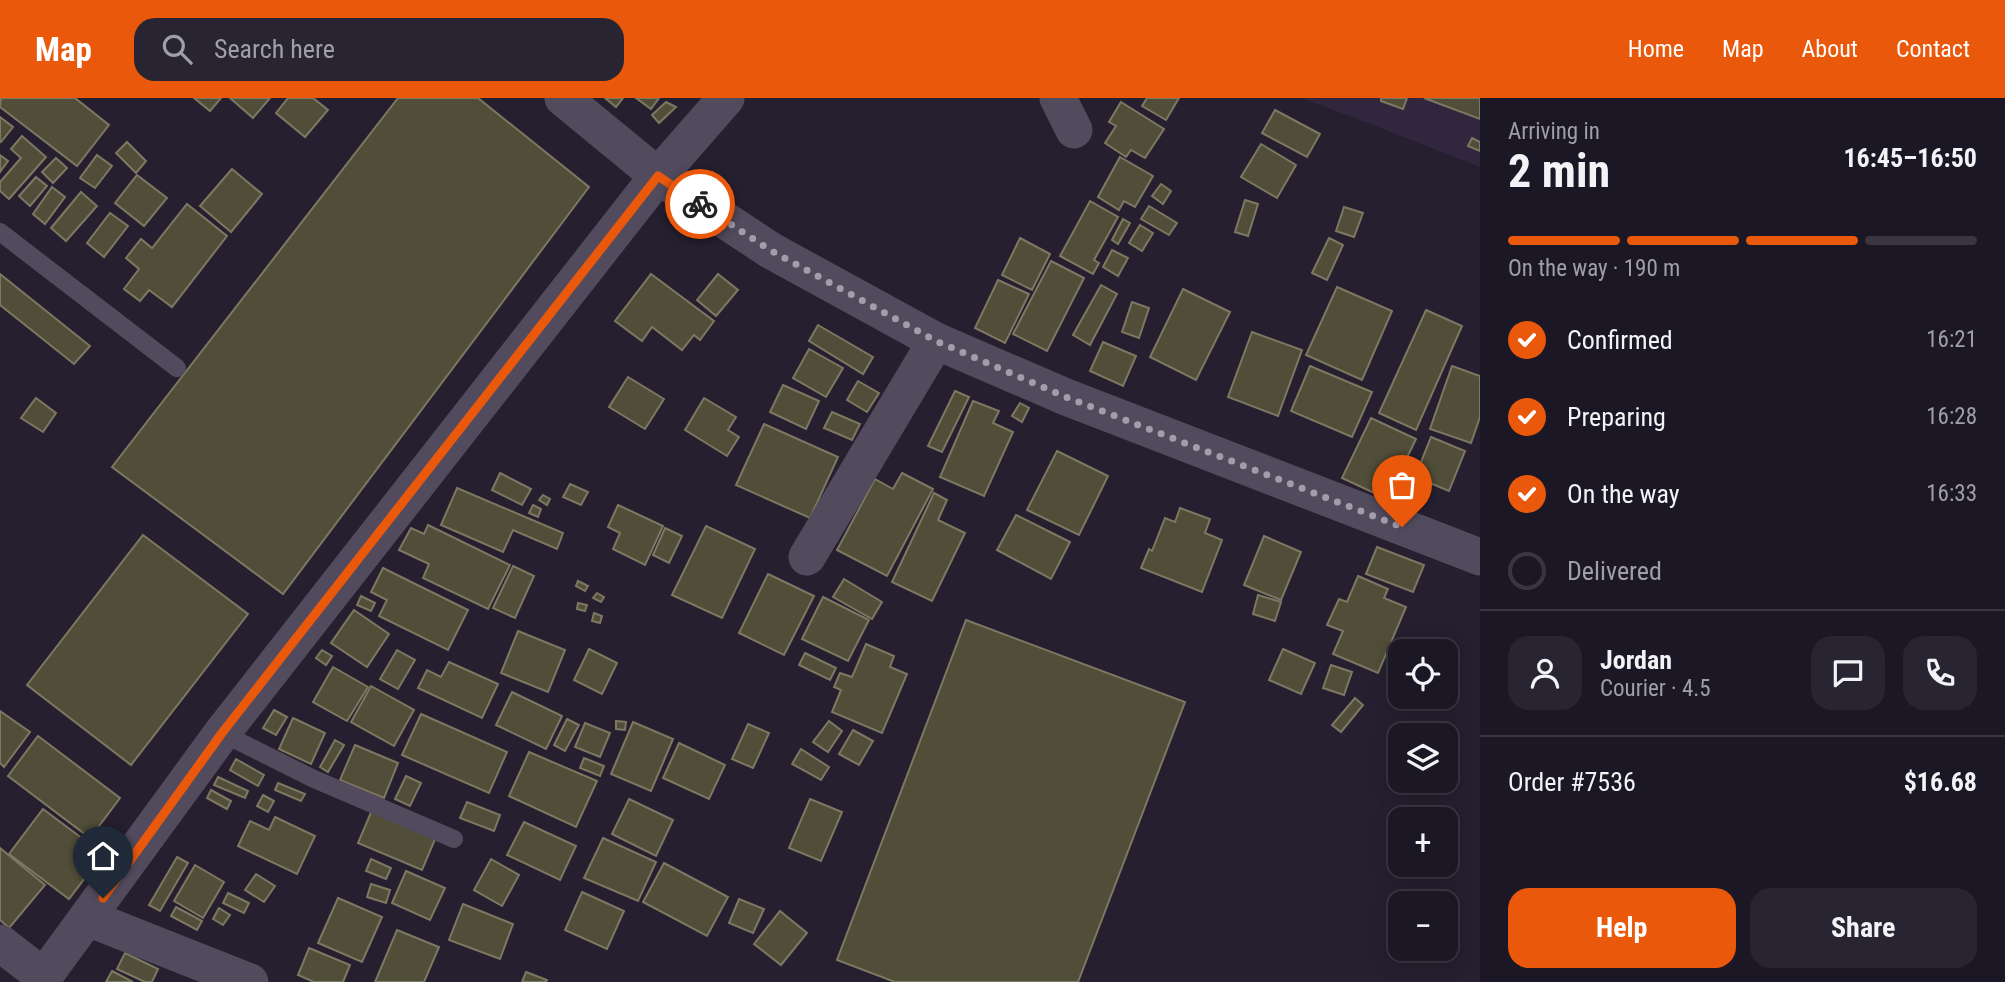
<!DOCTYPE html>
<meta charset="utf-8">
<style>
body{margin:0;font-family:"Roboto Condensed",sans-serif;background:#292431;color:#f1f3f6;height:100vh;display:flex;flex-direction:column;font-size:26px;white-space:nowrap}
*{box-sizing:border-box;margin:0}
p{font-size:23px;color:#a09fa6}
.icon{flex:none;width:38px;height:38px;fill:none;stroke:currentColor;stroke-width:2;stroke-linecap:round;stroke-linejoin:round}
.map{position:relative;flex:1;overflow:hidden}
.side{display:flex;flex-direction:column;background:#1c1724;width:525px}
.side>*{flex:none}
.controls{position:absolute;left:1388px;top:541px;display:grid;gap:14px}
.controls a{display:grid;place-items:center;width:70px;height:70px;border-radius:14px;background:#1c1724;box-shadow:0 4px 18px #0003,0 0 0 2px #3a3641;font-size:35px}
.pin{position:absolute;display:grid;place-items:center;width:60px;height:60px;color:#fff;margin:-72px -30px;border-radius:50% 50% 50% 0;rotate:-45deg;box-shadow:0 0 7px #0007}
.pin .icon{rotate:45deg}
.courier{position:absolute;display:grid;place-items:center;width:70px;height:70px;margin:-35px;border:5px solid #ea580c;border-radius:50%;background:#fff;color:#222;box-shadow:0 2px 9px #0007}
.head em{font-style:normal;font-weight:700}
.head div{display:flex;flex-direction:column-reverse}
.head{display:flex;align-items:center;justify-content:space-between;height:119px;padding:0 28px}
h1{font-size:46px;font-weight:700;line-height:52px}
.bar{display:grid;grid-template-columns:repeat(4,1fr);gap:10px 7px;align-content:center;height:84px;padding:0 28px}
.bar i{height:9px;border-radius:5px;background:#3a3641}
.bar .on{background:#ea580c}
.bar p{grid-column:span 4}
.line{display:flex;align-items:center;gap:18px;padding:0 28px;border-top:2px solid #3a3641}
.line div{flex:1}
.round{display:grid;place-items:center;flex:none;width:74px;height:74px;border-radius:21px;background:#292431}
ol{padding:0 28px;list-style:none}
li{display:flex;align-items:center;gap:21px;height:77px}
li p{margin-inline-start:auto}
li .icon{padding:7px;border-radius:50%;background:#ea580c;color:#fff;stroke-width:4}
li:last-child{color:#a09fa6}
li i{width:38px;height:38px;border:4px solid #3a3641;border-radius:50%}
.button{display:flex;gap:14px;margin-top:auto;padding:14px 28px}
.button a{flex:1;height:80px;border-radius:21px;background:#ea580c;color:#fff;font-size:28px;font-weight:700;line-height:80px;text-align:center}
.button a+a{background:#292431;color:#f1f3f6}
header{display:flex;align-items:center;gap:42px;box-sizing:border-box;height:98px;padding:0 35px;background:#ea580c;color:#fff}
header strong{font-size:33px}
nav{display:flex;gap:38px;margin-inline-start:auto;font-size:24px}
.search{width:490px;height:63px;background:#292431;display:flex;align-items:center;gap:18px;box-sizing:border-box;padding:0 24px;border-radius:21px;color:#a09fa6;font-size:26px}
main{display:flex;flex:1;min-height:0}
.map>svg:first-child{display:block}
.built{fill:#30273e}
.building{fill:#504d38;stroke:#7c7862;stroke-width:2}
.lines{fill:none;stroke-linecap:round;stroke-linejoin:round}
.service{stroke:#524b5e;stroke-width:18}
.minor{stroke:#524b5e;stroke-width:37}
.done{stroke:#a39dab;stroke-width:7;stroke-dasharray:0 12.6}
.route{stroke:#ea580c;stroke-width:9}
</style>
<header>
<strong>Map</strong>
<div class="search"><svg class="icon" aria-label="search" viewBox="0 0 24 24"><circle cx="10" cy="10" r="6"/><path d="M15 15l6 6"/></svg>Search here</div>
<nav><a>Home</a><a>Map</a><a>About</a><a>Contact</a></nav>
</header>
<main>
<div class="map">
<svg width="1480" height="884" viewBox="0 0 1480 884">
<rect width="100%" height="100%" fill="#261f30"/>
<polygon class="built" points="1302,0 1480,0 1480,69 1368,25"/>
<g class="building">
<polygon points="1,0 75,0 109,27 77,68 0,9"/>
<polygon points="194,0 221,0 210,13"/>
<polygon points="230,0 270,0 253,20"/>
<polygon points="288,0 313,0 328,12 305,39 276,15"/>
<polygon points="398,0 478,0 589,89 283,496 112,369"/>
<polygon points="605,0 623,0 616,9"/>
<polygon points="636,0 659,0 651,11"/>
<polygon points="1147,0 1179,0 1166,22 1142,8"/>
<polygon points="1381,0 1407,0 1403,11 1381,3"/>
<polygon points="1424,0 1480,0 1480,21"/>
<polygon points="666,4 676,9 659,25 652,17"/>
<polygon points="1121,4 1164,31 1145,60 1131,52 1126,59 1105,45 1116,28 1109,24"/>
<polygon points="1275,12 1320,36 1307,59 1262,35"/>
<polygon points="0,19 13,29 1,44 0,43"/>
<polygon points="22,38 46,59 9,101 0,93 0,84 21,60 11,51"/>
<polygon points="1472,40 1480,44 1480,53 1468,48"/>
<polygon points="127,44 146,63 136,75 116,55"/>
<polygon points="1261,46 1296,67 1277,100 1241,79"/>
<polygon points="0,57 8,63 0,74"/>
<polygon points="97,57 112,68 95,90 80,80"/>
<polygon points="1120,59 1153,78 1135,109 1124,103 1119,112 1098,99"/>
<polygon points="56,60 67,70 53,85 42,74"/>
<polygon points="232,71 262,96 231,134 200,108"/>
<polygon points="137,77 167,100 144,128 115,105"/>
<polygon points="36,79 47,88 30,108 19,98"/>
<polygon points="1161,86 1171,93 1163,106 1152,98"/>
<polygon points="52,89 65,99 45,126 33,116"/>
<polygon points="81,94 97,108 66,143 51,130"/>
<polygon points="1245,102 1258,106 1248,138 1235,134"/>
<polygon points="1090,103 1118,119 1094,162 1099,165 1093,176 1060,158"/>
<polygon points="187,106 227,138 172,209 149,192 140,203 124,191 139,171 126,160 141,141 152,150"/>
<polygon points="1149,108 1177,125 1169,137 1141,121"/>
<polygon points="1344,109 1363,115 1354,139 1336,133"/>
<polygon points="110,115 128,128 104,159 87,145"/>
<polygon points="1123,121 1130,125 1118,146 1112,142"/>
<polygon points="1140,127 1153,135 1142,153 1129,145"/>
<polygon points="1020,140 1050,156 1032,192 1002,177"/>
<polygon points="1329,140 1343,147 1327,182 1312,175"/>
<polygon points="1112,152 1128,160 1118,178 1103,169"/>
<polygon points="1051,163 1084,180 1047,253 1013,236"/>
<polygon points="0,176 90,248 74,266 0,207"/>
<polygon points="651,176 714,223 700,242 694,237 682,252 652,229 642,243 615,223"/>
<polygon points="718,176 738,192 716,218 697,202"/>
<polygon points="998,182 1029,196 1005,245 975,230"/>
<polygon points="1101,187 1117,196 1090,247 1073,237"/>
<polygon points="1337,189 1392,213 1362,282 1306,257"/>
<polygon points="1183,191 1230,214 1196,282 1150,259"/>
<polygon points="1132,204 1149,210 1139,240 1122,234"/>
<polygon points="1426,212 1462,228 1416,332 1379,315"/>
<polygon points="818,227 873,259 863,276 809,243"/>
<polygon points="1252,234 1302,252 1278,318 1228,299"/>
<polygon points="1103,244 1136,258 1123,288 1090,273"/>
<polygon points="809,251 843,270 826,299 793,280"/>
<polygon points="1310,268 1372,294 1352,339 1291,313"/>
<polygon points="1452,268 1480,278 1480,319 1471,345 1430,331"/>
<polygon points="628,279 664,301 645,331 609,309"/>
<polygon points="858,283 879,295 867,314 847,302"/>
<polygon points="783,287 819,303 806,331 770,314"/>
<polygon points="955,293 969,299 942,354 928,348"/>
<polygon points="36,300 56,315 43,334 21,320"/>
<polygon points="704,300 736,319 728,332 739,339 727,358 685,332"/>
<polygon points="973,303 999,313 993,325 1013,334 984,398 940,379"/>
<polygon points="1020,305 1029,310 1022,324 1012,318"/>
<polygon points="832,314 860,326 852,342 824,330"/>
<polygon points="1371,320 1416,341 1387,401 1342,380"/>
<polygon points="764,326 838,359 810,420 736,387"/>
<polygon points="1431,339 1465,353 1449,393 1415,379"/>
<polygon points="1057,353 1108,378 1079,437 1027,412"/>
<polygon points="500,375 531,391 522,407 492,392"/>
<polygon points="902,375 933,391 887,478 837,452 875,381 893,391"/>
<polygon points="570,386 588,394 581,407 563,399"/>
<polygon points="457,390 563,435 557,451 513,432 503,454 441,427"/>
<polygon points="934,395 947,402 938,422 965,435 932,503 892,484"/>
<polygon points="543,397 550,401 547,407 539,402"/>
<polygon points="533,407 541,411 538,419 529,415"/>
<polygon points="618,407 663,428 645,467 613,451 620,435 608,429"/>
<polygon points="1180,410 1210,421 1205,435 1222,442 1202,494 1141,470 1149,451 1152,453 1165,420 1175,424"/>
<polygon points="1016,417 1070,444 1051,481 997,452"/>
<polygon points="428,427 510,467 488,511 423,480 429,466 399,452 411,430 424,436"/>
<polygon points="706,428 755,451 722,520 672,497"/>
<polygon points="665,430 682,438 669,465 653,457"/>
<polygon points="143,437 248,516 131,667 27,587"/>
<polygon points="1264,438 1301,454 1281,502 1244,487"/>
<polygon points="1377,449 1424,467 1413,494 1366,476"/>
<polygon points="513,468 534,478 515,520 493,510"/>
<polygon points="383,470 468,512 448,552 379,518 387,502 371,494"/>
<polygon points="768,476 814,498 784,557 739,535"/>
<polygon points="1358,478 1388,491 1384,500 1406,509 1378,575 1333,556 1343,533 1327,527 1339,501 1347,504"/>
<polygon points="844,481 882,504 872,521 833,499"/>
<polygon points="578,483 588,488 585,493 576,488"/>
<polygon points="597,495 604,499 601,504 593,500"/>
<polygon points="1258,497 1281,504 1275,523 1253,516"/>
<polygon points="361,498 375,505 371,513 357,507"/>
<polygon points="823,499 869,522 848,563 802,541"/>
<polygon points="578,505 587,507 585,513 577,511"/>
<polygon points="354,512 389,536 367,569 331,545"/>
<polygon points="594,515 602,518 600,525 592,523"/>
<polygon points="966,522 1185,604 1078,884 895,884 837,862"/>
<polygon points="518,533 565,552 548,594 501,575"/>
<polygon points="866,546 894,558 890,569 907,576 882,635 832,614 841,592 834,589 840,575 852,579"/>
<polygon points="589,551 617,565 602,596 574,582"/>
<polygon points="1283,551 1315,565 1301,596 1269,582"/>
<polygon points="322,552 332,558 326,567 316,560"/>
<polygon points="397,552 415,562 398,591 380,581"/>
<polygon points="805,555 836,570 830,582 799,567"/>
<polygon points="449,564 498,586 482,620 418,590 427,572 441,579"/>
<polygon points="1331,567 1352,574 1344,597 1323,590"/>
<polygon points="333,569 368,589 347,623 313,604"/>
<polygon points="371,588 414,612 394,648 351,624"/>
<polygon points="512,594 562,618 546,651 496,627"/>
<polygon points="1355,600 1363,607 1341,634 1332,627"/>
<polygon points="274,612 287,619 276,637 263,630"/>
<polygon points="0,613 30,634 4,669 0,665"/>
<polygon points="421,616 507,654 489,695 402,657"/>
<polygon points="293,620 325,635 311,666 279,651"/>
<polygon points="567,621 579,627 565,653 554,647"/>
<polygon points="616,623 626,624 625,632 616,631"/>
<polygon points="829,623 842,633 828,654 813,644"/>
<polygon points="633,624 673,641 651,693 611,676"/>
<polygon points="585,625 610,635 600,659 575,649"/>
<polygon points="748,626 769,635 753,670 732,661"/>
<polygon points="853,632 873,643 859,667 839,656"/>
<polygon points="38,638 120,700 90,740 8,678"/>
<polygon points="335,642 344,647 328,674 320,669"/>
<polygon points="679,645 725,667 709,701 663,680"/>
<polygon points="355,647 398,665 384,700 340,682"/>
<polygon points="801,651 829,669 821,682 792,666"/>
<polygon points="529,654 597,683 576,729 509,698"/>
<polygon points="584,660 604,668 600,678 580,670"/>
<polygon points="236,661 264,677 258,688 230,672"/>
<polygon points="406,678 421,685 410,708 395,701"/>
<polygon points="218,679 248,693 245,700 214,687"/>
<polygon points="278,685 305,696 301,703 275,692"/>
<polygon points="211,692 231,703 227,711 207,700"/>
<polygon points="263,697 274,703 268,714 257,708"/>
<polygon points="629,701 673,722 656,758 612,736"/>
<polygon points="810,701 842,714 821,763 789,750"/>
<polygon points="467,704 500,717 494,733 460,720"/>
<polygon points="43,711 103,756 69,801 9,756"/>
<polygon points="372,712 436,739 422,772 358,745"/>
<polygon points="275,719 315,738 297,776 238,748 250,723 269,732"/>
<polygon points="524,724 576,748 560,782 507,757"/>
<polygon points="603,740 656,764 638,803 584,780"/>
<polygon points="0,750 45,787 9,830 0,822"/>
<polygon points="177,759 188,765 160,813 149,807"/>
<polygon points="371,761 391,770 386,781 366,773"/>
<polygon points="491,761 519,777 502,808 474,792"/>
<polygon points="664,765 728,799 707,838 643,804"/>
<polygon points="195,767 224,784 203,820 174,803"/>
<polygon points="406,773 445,790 430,822 392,805"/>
<polygon points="256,776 275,788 264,804 245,792"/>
<polygon points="371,786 390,792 386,805 367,799"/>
<polygon points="582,794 624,813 607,851 565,832"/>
<polygon points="228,795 249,805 244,815 223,805"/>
<polygon points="338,800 382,819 362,864 318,845"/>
<polygon points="739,801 764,811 753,835 729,825"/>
<polygon points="463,806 513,826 500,861 449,842"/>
<polygon points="176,809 202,823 197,832 171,818"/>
<polygon points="219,810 230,817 223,827 213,821"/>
<polygon points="780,813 807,835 781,867 754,846"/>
<polygon points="397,832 439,849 424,884 375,884"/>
<polygon points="309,850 350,867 343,884 314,884 298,877"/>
<polygon points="125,855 158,871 152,884 145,884 117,871"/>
<polygon points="112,873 133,884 106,884"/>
<polygon points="526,874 547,882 546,884 522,884"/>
</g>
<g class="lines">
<g class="service">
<polyline points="0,134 177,270"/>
<polyline points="222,635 314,681 454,741"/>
</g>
<g class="minor">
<polyline points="563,0 658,78 770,152 936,243 1066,299 1480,459"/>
<polyline points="1058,0 1074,32"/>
<polyline points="807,459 936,243"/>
<polyline points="88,820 250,884"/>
<polyline points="0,845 44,879"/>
<polyline points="40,884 222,635 658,78 726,0"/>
</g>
</g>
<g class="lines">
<polyline class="done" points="700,106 770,152 936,243 1066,299 1402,429"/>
<polyline class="route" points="103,800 222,635 658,78 700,106"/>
</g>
</svg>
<div class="controls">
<a><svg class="icon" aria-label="locate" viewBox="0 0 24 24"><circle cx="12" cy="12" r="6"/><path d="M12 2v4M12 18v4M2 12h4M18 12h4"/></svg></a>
<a><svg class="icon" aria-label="layers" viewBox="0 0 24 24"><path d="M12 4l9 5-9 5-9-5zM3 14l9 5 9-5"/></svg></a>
<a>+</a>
<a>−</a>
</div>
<div class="pin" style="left:1402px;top:429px;background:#ea580c"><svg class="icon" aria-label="bag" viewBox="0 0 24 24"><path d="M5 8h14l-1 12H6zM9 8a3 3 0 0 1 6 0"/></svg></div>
<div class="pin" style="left:103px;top:800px;background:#1f2937"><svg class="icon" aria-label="home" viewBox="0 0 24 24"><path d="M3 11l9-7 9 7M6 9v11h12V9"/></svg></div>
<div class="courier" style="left:700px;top:106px"><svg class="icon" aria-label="bike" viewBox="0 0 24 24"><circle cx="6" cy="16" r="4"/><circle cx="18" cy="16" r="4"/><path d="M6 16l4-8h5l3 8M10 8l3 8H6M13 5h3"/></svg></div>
</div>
<section class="side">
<div class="head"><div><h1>2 min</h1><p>Arriving in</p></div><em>16:45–16:50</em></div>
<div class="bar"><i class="on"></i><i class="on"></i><i class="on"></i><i></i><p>On the way · 190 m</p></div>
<ol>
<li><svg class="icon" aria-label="check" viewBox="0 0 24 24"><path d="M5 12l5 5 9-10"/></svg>Confirmed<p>16:21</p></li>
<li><svg class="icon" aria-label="check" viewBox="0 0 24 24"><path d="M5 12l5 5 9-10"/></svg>Preparing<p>16:28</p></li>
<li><svg class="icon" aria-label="check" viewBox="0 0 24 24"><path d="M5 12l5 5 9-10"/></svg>On the way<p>16:33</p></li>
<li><i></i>Delivered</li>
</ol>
<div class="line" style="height:126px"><a class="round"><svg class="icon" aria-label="person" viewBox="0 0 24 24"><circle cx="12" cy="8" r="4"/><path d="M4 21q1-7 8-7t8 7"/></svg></a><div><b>Jordan</b><p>Courier · 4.5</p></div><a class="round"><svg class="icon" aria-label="chat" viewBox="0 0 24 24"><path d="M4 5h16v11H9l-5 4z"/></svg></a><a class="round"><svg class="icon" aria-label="phone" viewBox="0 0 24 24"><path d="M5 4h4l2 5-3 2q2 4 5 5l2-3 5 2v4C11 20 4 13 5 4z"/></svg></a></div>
<div class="line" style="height:91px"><div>Order #7536</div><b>$16.68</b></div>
<div class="button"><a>Help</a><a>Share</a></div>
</section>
</main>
